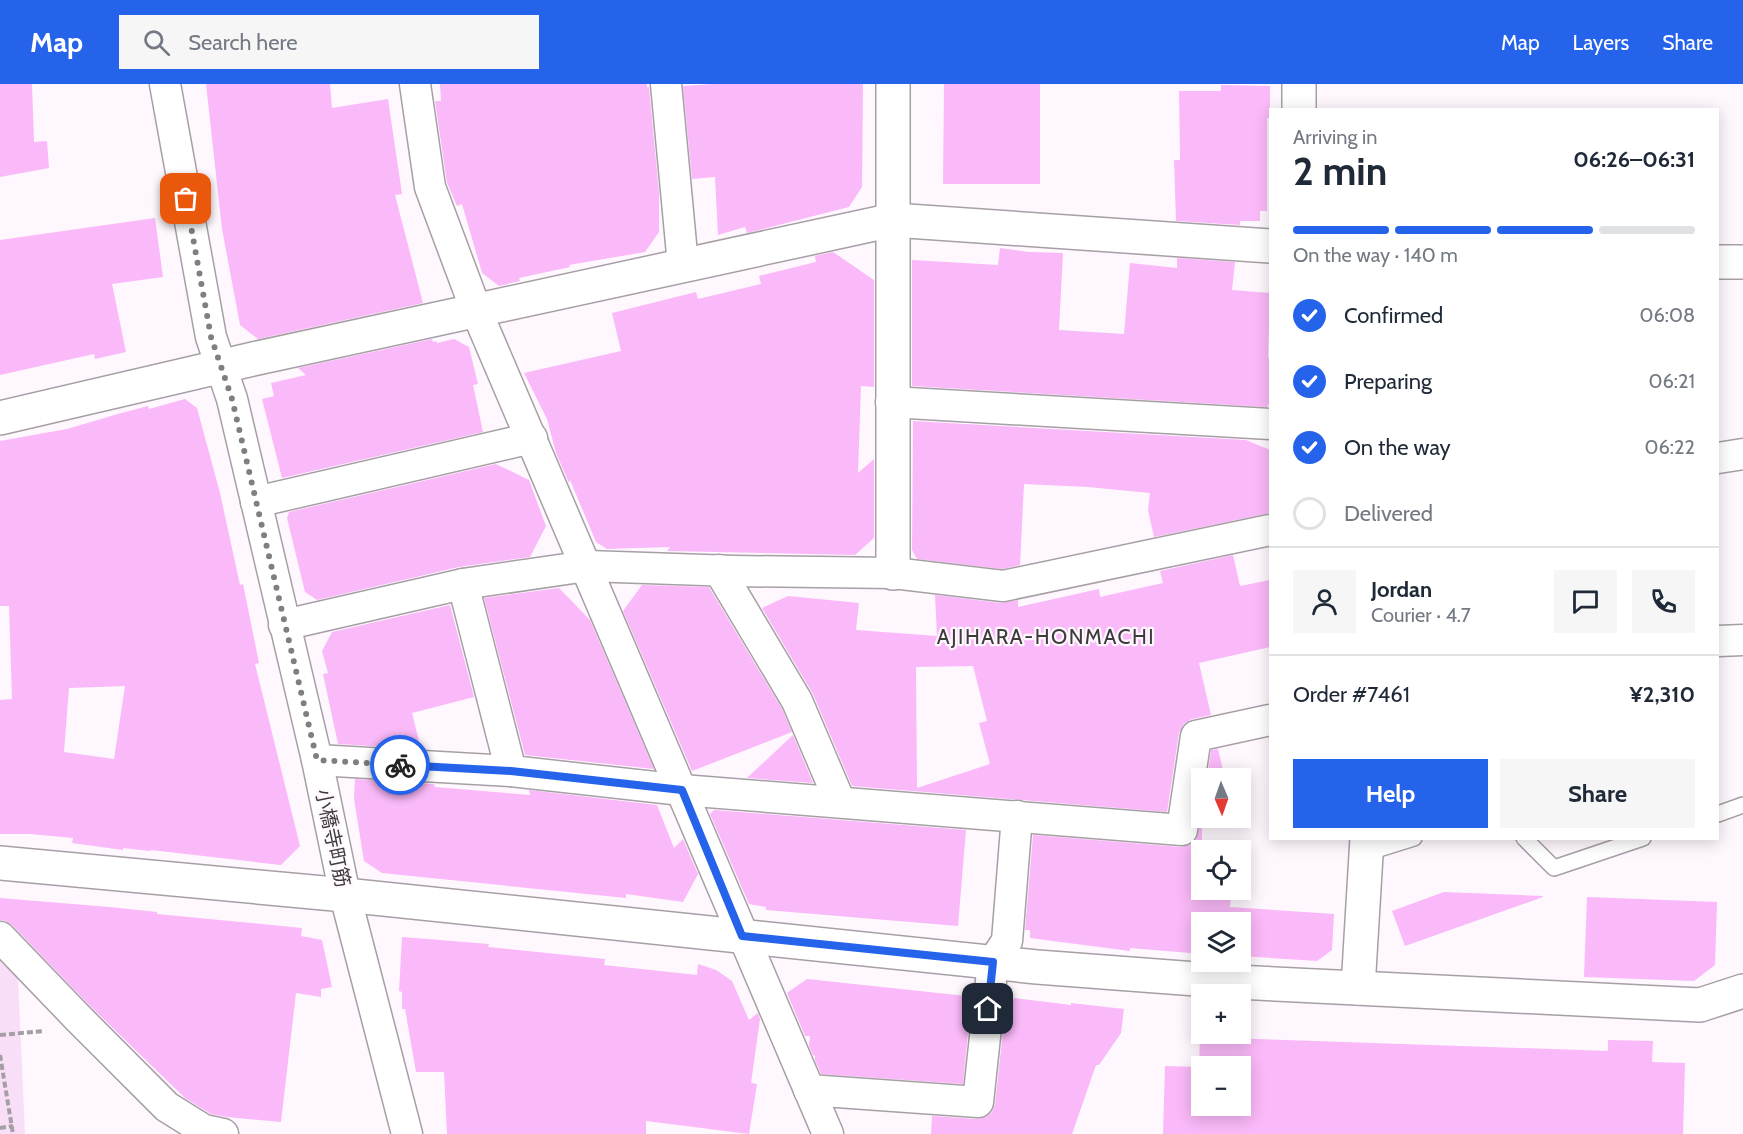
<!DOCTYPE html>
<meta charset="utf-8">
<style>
body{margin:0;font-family:Cabin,"Noto Sans JP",sans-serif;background:#f6f6f7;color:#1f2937;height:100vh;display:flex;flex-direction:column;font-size:22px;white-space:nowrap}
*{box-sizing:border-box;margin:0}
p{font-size:20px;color:#747a83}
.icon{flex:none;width:33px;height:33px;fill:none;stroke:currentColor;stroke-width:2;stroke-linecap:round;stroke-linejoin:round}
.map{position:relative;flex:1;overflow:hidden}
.drawer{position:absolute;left:1269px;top:24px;width:450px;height:732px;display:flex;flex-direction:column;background:#fff;border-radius:0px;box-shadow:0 3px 15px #0003}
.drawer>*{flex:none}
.needle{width:39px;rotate:178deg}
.buttons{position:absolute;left:1191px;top:684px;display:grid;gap:12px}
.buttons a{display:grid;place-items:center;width:60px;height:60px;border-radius:0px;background:#fff;box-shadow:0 3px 15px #0003;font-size:30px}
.pin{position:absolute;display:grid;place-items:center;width:51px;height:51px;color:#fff;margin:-26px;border-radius:12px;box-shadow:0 3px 9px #0006}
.courier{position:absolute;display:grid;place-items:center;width:60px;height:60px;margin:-30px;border:4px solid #2563eb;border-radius:50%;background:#fff;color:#222;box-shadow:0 2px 8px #0007}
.headline em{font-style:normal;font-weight:700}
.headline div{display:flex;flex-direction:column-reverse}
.headline{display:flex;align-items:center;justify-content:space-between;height:102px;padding:0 24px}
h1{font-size:39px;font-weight:700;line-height:45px}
.bar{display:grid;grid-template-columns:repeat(4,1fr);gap:9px 6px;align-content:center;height:72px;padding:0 24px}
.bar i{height:8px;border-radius:4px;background:#e0e1e3}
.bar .current{background:#2563eb}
.bar p{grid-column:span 4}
.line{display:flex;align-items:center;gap:15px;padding:0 24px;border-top:2px solid #e0e1e3}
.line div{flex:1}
.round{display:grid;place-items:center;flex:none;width:63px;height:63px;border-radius:0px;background:#f6f6f7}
ol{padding:0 24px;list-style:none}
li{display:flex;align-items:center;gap:18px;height:66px}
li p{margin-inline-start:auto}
li .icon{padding:6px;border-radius:50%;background:#2563eb;color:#fff;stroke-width:4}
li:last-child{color:#747a83}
li i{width:33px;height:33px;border:3px solid #e0e1e3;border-radius:50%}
.cta{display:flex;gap:12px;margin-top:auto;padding:12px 24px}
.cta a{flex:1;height:69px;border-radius:0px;background:#2563eb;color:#fff;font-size:24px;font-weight:700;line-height:69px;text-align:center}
.cta a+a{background:#f6f6f7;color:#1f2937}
header{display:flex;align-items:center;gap:36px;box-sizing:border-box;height:84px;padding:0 30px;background:#2563eb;color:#fff}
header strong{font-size:28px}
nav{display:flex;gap:33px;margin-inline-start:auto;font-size:21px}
.search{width:420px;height:54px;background:#f6f6f7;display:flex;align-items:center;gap:15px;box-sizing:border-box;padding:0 21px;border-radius:0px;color:#747a83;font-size:22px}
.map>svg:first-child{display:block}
.green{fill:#f8def7}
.building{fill:#fab9f8;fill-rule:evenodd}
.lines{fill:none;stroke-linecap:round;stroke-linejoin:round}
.lane-casing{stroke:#a69fa5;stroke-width:18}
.street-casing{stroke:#a69fa5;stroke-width:33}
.secondary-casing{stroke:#a69fa5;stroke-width:36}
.path{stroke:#a49fa4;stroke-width:4;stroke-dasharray:6 3;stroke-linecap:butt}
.lane{stroke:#fff;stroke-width:15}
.street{stroke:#fff;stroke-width:30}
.secondary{stroke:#fff;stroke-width:33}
.done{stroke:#817d81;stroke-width:6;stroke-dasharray:0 10.8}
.route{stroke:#2563eb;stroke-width:8}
.labels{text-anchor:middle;stroke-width:4.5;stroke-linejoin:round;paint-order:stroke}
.street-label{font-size:20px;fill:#3e3b3d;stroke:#fef7fe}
.neighbourhood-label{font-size:21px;letter-spacing:1.5px;fill:#3e3b3d;stroke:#fef7fe}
</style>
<header>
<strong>Map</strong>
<div class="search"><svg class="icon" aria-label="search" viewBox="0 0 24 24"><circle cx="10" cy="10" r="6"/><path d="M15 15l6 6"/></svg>Search here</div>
<nav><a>Map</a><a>Layers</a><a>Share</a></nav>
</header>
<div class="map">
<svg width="1743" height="1050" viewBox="0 0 1743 1050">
<rect width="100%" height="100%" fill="#fef7fe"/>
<polygon class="green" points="0,875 18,894 25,1050 0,1050"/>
<g class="building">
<polygon points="0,0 32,0 34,58 47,57 49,84 0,93"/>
<polygon points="206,0 330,0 332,24 388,15 402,110 395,111 423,219 258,255 240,241 222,145"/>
<polygon points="440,0 647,0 647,3 649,3 659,109 659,148 645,168 569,181 570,183 519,194 520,197 499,202 482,189 462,120 457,122 447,99 435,17 441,17"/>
<polygon points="714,0 863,0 862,103 849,123 747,149 745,143 718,151 715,93 692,95 683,2"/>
<polygon points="944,0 1040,0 1040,100 943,100"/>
<polygon points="1221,1 1270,2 1270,34 1267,34 1267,127 1260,127 1260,137 1240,137 1240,141 1176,137 1174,76 1180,76 1179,7 1221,7"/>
<polygon points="155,134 163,193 112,200 126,268 95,275 94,270 0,291 0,156"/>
<polygon points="1000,164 1029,168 1063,169 1059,246 1124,250 1130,179 1177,184 1177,174 1235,178 1232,206 1270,209 1268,274 1270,274 1270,318 1267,323 912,302 912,176 998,181"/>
<polygon points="833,168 874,196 874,303 861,302 858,389 874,375 874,454 855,471 667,467 670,463 607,465 596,458 570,396 569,399 556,369 547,335 524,289 621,267 612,229 696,208 698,215 761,200 759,192 816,178 815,172"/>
<polygon points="432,255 433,258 436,257 437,259 454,255 469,263 478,300 473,301 483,348 282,394 262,315 274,312 271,299 306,291 298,284"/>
<path d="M185 315 197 324 220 409 240 501 243 500 259 579 255 580 300 762 281 781 151 766 150 767 123 764V766L72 759 73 754 30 750H0V616L12 615 9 522H0V357L67 345 118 330 148 322 149 325ZM125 602 114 675 64 668 69 604Z"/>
<polygon points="913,337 1246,356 1270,366 1270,429 1154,453 1148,426 1150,409 1088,403 1024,400 1020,481 1002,485 917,475 912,466"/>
<polygon points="496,380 529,396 546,442 530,473 459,483 317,516 305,508 287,434 289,428"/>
<path d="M1233 471 1240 502 1270 496V563L1199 579 1211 631 1192 635 1184 640 1179 649 1167 728 852 702 813 610 762 524 788 512 859 519 856 546 937 552 935 511 1001 519 1018 516V523L1099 505 1100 513 1163 499 1160 487ZM973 582 987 637 979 639 990 680 917 704 916 583Z"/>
<polygon points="642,501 709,503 782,625 792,648 692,687 623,527"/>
<polygon points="559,504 590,536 654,685 525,671 484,514"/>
<polygon points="450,521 474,613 412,629 421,665 338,660 323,590 328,589 322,567 332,548"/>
<polygon points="793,651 813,699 747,694"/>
<polygon points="1218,665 1225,694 1207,694 1211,666"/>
<polygon points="355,695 434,700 435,703 530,711 529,706 657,721 674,764 683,755 698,790 683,818 626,810 626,814 382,789 364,777 354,715"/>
<polygon points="714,726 966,746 958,842 766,826 766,823 749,820 710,730"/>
<polygon points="1202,732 1234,734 1236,743 1202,740 1202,806 1232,806 1230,823 1334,830 1332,866 1317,877 1240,872 1240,838 1202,838 1202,870 1130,864 1130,867 1030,854 1030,846 1025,846 1033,751 1181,763 1190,761 1196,756"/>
<polygon points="1444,808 1543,812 1543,813 1405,862 1392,827"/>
<polygon points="1587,813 1717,818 1715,881 1694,897 1584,893"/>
<polygon points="0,814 109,823 157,828 157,830 302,844 301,852 322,856 332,903 321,905 321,913 296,909 281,1038 227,1033 211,1030 185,1014 90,922 12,841 5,837 0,836"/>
<polygon points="402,853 489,860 488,863 605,875 604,881 697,891 698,880 716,886 732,897 749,936 758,929 760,935 751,999 757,1000 749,1050 646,1037 646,1050 447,1050 444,988 416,988 405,925 402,925 402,908 399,907"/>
<polygon points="807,895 966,912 971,918 963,1000 821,990 815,976 815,972 813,971 809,962 810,952 805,952 787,909"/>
<polygon points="1015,914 1071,921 1071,919 1124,925 1121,949 1099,981 1096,981 1072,1050 931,1050 932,1032 977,1035 986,1033 992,1028 995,1020 1006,920"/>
<path d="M1200 953 1608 967V956L1653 957 1652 978 1685 979 1683 1050H1163L1165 982 1199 983ZM1202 982H1240V1022H1202Z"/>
</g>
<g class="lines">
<defs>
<g id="lane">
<polyline points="1718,730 1743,721"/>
<polyline points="1524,754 1554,784 1643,754"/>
<polyline points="1366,769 1414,754"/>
</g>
<g id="street">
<polyline points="165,0 211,253 232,315 317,676 345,811 407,1050"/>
<polyline points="415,0 430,103 476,226 828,1050"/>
<polyline points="666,0 683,181"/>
<polyline points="891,318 1270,340"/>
<polyline points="1718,374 1743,370"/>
<polyline points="256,418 532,354"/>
<polyline points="719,486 797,617 840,718"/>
<polyline points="463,500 511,687"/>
<polyline points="284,541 463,500 587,482 734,487 893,489 1003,502 1270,446"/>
<polyline points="1718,557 1743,556"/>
<polyline points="317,676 511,687 682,706 1182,746 1196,652 1270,636"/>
<polyline points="0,853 78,934 167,1023 204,1046 223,1050"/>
<polyline points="809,1006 978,1018 993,878 1007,857 1017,732"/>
</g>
<g id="secondary">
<polyline points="1299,0 1299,26"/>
<polyline points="1718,178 1743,178"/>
<polyline points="0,334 253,275 893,136 1270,162"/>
<polyline points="893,489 893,0"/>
<polyline points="0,779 345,811 1037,883 1236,898 1700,921 1743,907"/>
<polyline points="1358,904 1367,754"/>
</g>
</defs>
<use href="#lane" class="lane-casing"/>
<use href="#street" class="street-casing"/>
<use href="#secondary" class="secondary-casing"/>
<g class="path">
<polyline points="0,951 44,947"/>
<polyline points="0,971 13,1050"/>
<polyline points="0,1044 13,1042"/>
</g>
<use href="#lane" class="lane"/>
<use href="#street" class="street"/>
<use href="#secondary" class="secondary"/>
</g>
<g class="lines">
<polyline class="done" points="186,115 211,253 232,315 317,676 400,681"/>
<polyline class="route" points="400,681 511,687 682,706 742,852 993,878 988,925"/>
</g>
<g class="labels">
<g class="street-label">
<text transform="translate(333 754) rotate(78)" y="7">小橋寺町筋</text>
</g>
<g class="neighbourhood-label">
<text x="1046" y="560">AJIHARA-HONMACHI</text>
</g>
</g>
</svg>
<div class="buttons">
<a><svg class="needle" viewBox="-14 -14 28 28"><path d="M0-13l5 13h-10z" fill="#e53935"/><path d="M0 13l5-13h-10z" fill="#747a83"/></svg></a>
<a><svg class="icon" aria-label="locate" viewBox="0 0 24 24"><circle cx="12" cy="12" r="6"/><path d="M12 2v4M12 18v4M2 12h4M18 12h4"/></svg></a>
<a><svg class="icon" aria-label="layers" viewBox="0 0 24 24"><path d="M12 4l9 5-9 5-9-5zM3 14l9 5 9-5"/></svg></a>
<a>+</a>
<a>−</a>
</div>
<div class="pin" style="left:186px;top:115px;background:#ea580c"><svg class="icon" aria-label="bag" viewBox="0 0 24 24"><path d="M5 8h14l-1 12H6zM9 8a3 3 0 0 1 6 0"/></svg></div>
<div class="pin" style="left:988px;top:925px;background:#1f2937"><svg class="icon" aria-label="home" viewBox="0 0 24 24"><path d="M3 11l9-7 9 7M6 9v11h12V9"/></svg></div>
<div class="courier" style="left:400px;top:681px"><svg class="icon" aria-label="bike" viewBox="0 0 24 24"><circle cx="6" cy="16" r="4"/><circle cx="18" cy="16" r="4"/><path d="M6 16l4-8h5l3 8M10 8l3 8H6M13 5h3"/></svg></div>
<section class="drawer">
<div class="headline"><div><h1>2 min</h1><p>Arriving in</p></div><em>06:26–06:31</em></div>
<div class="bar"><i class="current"></i><i class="current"></i><i class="current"></i><i></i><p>On the way · 140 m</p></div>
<ol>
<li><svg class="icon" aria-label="check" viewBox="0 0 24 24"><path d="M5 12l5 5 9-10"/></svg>Confirmed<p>06:08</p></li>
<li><svg class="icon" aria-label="check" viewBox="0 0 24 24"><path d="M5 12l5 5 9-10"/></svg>Preparing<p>06:21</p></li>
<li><svg class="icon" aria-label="check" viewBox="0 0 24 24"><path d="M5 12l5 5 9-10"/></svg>On the way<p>06:22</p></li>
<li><i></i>Delivered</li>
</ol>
<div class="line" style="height:108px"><a class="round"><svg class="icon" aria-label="person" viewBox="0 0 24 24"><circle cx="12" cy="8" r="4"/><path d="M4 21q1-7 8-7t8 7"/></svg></a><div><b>Jordan</b><p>Courier · 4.7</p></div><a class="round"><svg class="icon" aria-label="chat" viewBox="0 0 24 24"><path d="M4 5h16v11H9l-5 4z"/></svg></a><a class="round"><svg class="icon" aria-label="phone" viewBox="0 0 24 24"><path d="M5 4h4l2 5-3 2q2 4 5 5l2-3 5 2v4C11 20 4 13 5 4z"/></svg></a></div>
<div class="line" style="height:78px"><div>Order #7461</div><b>¥2,310</b></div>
<div class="cta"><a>Help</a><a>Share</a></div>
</section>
</div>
